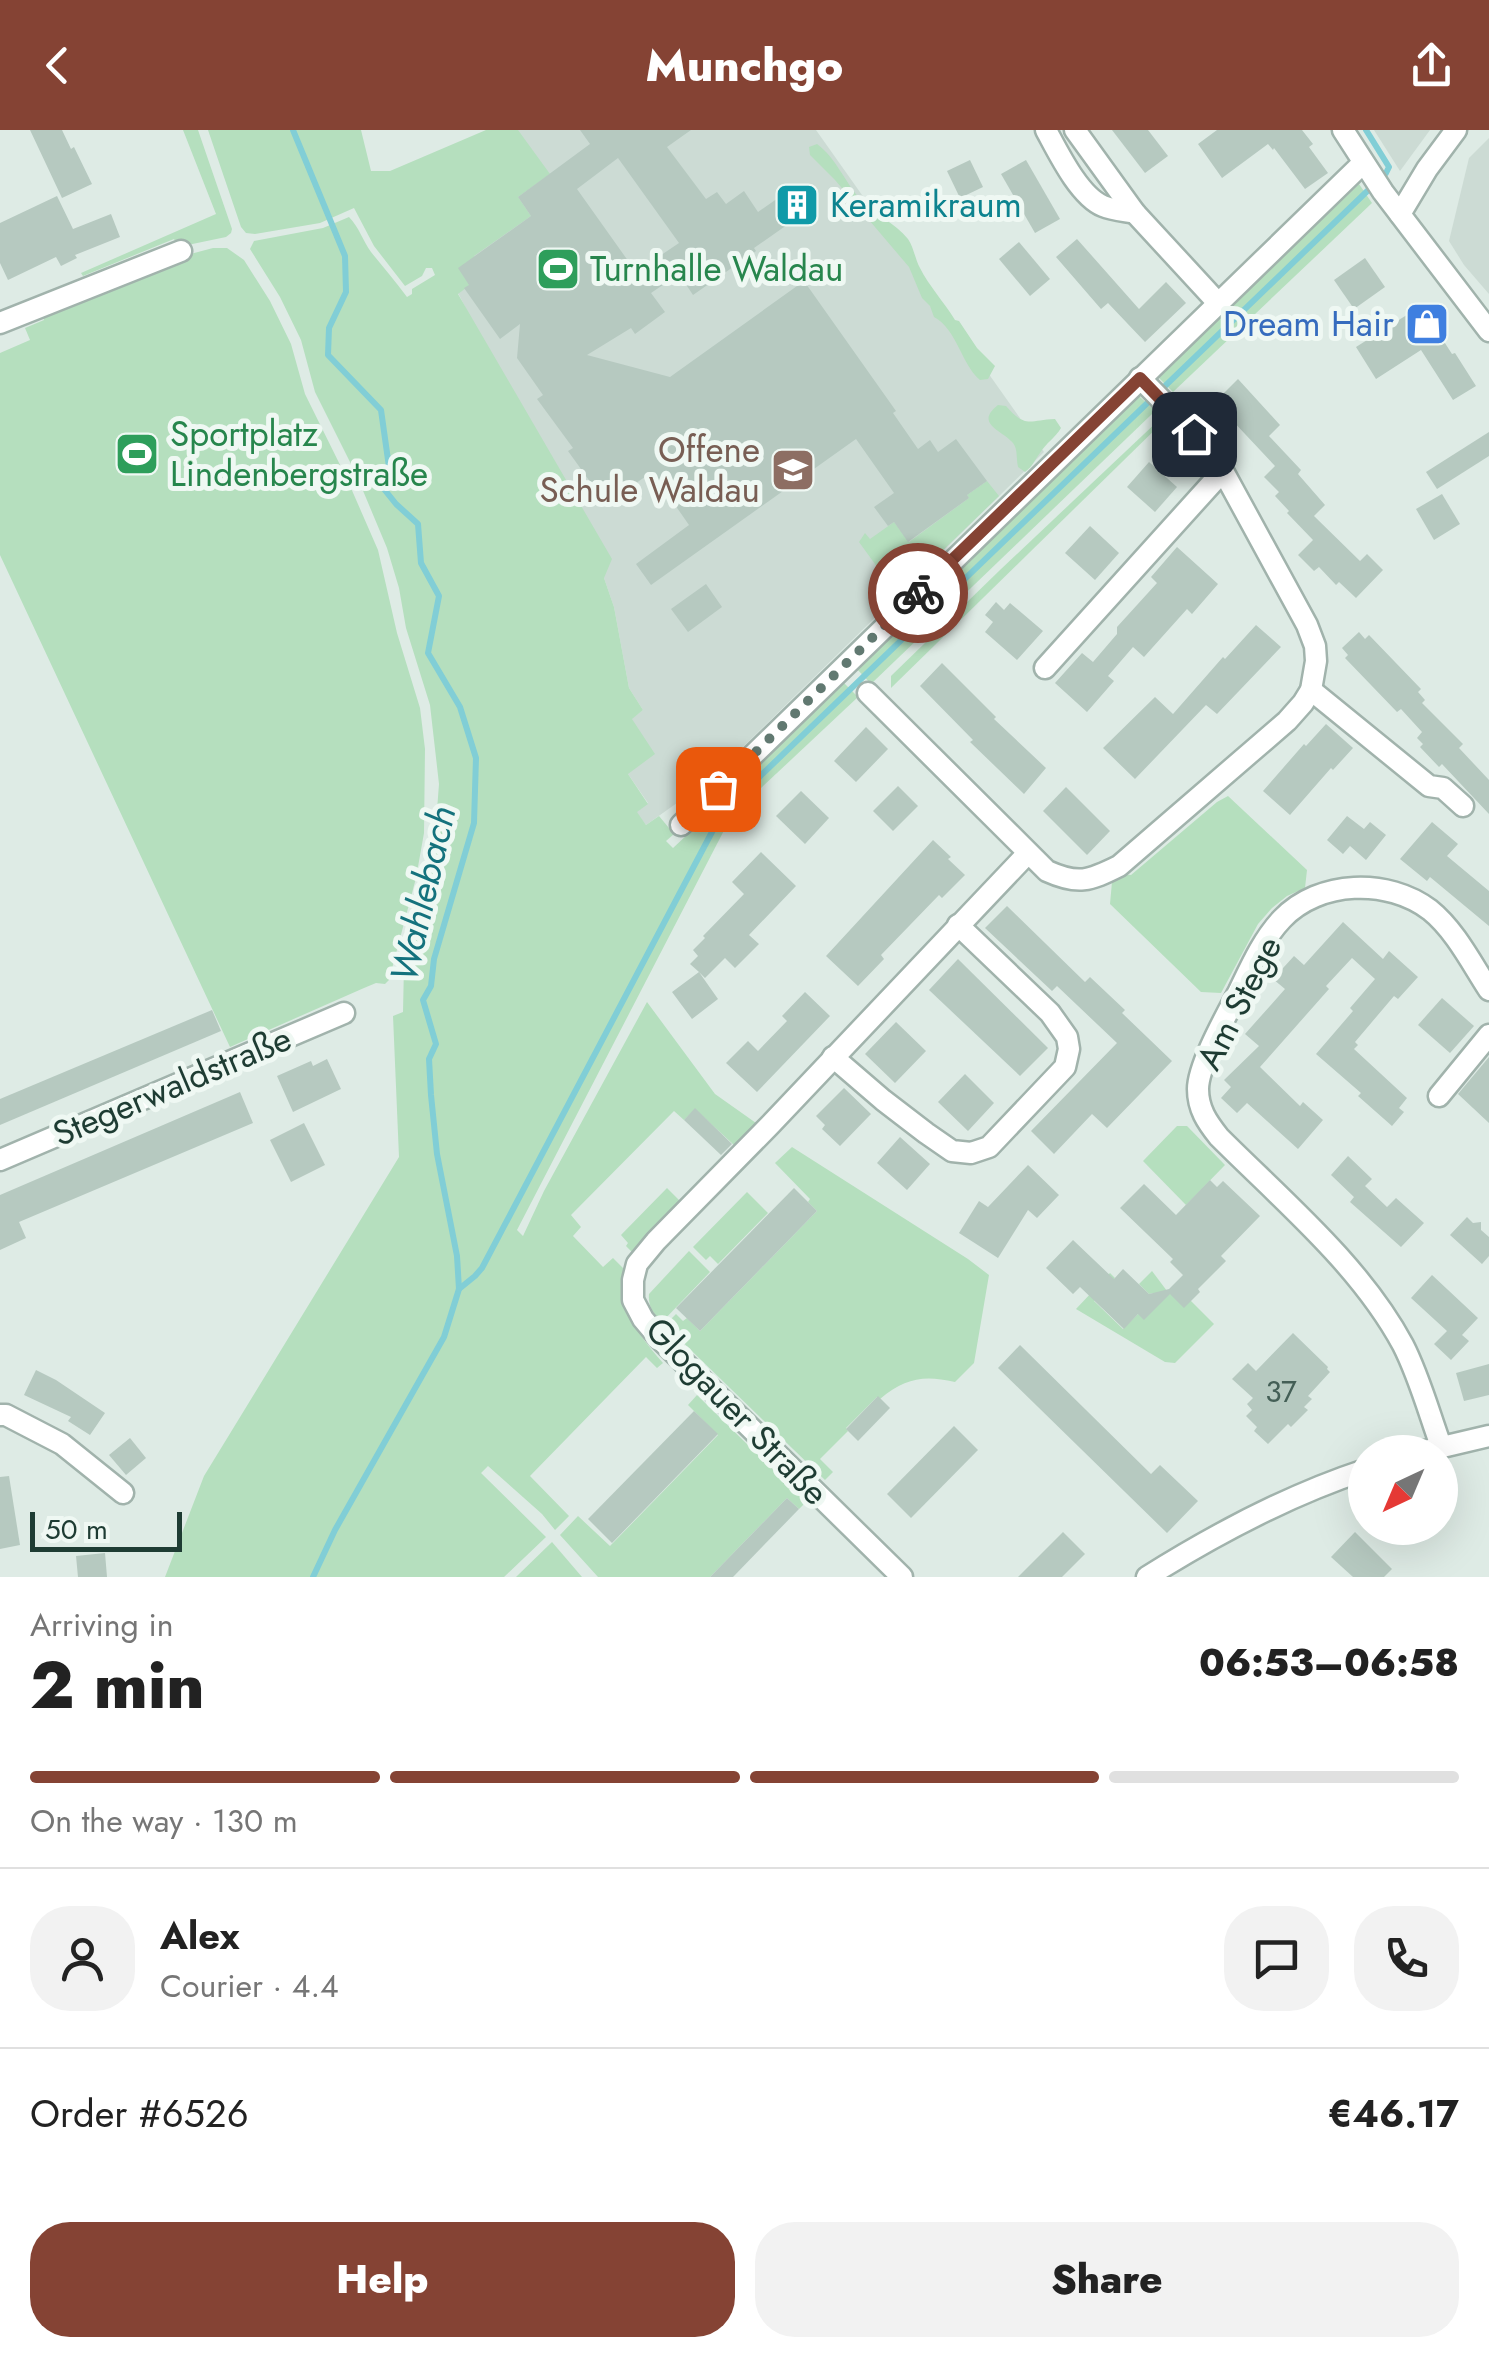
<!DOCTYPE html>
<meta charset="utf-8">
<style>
body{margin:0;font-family:Jost,sans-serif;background:#f2f2f2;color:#222;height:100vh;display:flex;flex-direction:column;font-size:38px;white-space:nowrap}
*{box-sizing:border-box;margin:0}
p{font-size:32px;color:#767676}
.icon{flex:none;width:55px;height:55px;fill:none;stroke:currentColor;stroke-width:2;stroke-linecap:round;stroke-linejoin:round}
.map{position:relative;height:1447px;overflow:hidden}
.panel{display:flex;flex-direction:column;background:#fff;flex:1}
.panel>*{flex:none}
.needle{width:65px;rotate:224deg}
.controls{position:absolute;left:1348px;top:1305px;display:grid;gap:20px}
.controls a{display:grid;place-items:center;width:110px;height:110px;border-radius:50%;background:#fff;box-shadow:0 10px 40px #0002;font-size:50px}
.scale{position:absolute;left:30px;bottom:25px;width:152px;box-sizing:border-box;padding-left:10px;border:5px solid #1e3c33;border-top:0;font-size:28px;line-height:35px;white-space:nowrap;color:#1e3c33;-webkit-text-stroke:8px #eff8f3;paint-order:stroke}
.pin{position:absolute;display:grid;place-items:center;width:85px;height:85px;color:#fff;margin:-42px;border-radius:20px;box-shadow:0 5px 15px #0006}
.courier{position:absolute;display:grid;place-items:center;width:100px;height:100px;margin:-50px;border:8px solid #854334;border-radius:50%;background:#fff;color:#222;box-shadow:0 2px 12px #0007}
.headline em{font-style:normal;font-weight:800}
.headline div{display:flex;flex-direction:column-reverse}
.headline{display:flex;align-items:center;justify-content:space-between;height:170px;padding:0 30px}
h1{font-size:65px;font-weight:800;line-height:75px}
.bar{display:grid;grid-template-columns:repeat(4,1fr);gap:15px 10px;align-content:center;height:120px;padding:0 30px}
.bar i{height:12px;border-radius:8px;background:#e0e0e0}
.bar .selected{background:#854334}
.bar p{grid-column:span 4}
.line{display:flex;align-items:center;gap:25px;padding:0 30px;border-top:2px solid #e0e0e0}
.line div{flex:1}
.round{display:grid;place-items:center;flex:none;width:105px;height:105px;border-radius:40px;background:#f2f2f2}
.action{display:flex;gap:20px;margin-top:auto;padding:20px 30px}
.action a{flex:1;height:115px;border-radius:40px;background:#854334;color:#fff;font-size:40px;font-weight:800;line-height:115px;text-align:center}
.action a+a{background:#f2f2f2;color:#222}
header{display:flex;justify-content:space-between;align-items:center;height:130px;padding:0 30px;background:#854334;color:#fff;font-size:45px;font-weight:800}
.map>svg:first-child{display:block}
.built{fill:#ccdbd4}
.green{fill:#b5dfbe}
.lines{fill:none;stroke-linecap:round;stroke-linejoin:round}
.stream{stroke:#81ced6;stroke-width:6}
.building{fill:#b6c9c0;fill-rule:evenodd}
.minor-casing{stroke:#a1b3ac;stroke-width:25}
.minor{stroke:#fff;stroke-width:20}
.done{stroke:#617971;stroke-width:10;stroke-dasharray:0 18}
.route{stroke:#854334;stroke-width:12}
.labels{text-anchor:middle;stroke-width:10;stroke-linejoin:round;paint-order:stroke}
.number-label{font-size:30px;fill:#445f56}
.culture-label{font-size:35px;fill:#0d838f;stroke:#eff8f3;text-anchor:start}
.leisure-label{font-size:35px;fill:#27864d;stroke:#eff8f3;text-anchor:start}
.shop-label{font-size:35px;fill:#366cbe;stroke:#eff8f3;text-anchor:end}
.education-label{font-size:35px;fill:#785e54;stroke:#eff8f3;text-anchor:end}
.street-label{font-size:35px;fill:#1e3c33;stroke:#eff8f3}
.water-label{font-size:38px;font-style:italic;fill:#14727d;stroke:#eff8f3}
</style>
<header><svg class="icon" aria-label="back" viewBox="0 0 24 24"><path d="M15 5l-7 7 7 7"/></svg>Munchgo<svg class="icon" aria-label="share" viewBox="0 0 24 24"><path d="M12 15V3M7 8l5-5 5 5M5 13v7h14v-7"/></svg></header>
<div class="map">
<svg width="1489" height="1447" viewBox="0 0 1489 1447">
<rect width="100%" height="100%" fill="#deebe5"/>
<g class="built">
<polygon points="486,0 816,0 1044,322 748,612 698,658 646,695 636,682 648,673 628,644 631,589 643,580 629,558 614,477 604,448 458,163"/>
<polygon points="1374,0 1430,0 1400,41"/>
<polygon points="1489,8 1489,164 1464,135 1449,111 1469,28"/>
</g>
<g class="green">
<polygon points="183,0 198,0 232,99 231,103 226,107 178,117 174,109 83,146 81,143 216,84"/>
<path d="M208 0H361L371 41H390L486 0H518L550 44 518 67 531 86 474 126 486 143 458 164 612 429 604 448 614 477 629 558 643 580 632 589 655 624 628 644 648 674 637 682 646 695 659 686 674 704 666 711 673 718 720 674 732 685 517 1100 523 1106 544 1061 647 872 715 964 756 993V996L735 1016 695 979 684 990 674 981 571 1085 581 1097 573 1106 603 1137 613 1128 624 1139C616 1177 639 1205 663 1233L657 1238 646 1227 530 1346 569 1386 555 1400 542 1384 488 1336 481 1343 546 1407 504 1447H165L204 1346 399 1027 393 886 403 882 404 835 435 706 439 654 430 575 406 498 399 458 387 418 356 344 315 262 301 210 280 167 250 119 254 111 323 98 349 87C359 97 363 111 371 122 383 137 395 151 407 167L412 164V159L435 145 432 138H426L422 146 405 156 374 116 354 78 320 93 255 104 246 103 241 97Z"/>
<path d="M817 14C836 28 845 52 860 69 874 84 895 93 908 109 914 118 915 129 920 138 929 156 944 172 955 190L959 191 977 218 995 236 988 249 980 250C961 234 957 199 934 187L930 176 922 168 909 137 835 50 810 25 809 17Z"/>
<polygon points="1359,54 1372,73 1173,262 1158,247"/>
<polygon points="213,118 227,118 244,130 270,171 291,214 305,264 347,349 378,420 397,503 420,578 425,619 424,703 416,748 389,850 385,854 376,853 364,858 230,917 0,425 0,223 30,210 25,198 44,190 42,183 183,126"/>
<polygon points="1139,266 1153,279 1152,284 871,554 856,538"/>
<path d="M998 275 1006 276C1026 299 1029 290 1055 289L1061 298C1056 307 1046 313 1040 323 1034 331 1033 336 1025 342L1018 337C1016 329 1018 319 1013 313 1002 300 974 294 998 275Z"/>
<polygon points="1161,288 1167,288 891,558 891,546 1000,440"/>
<polygon points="987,351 999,366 909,453 893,432 880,441 859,412 865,403 870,409 894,392 909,412 969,368 967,365"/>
<polygon points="842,551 858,567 744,674 730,660"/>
<polygon points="1228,666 1307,740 1305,758 1287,766 1272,778 1258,794 1221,863 1201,862 1110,774 1112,752 1122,744 1131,745 1217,672"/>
<polygon points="1177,996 1187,996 1225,1035 1186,1075 1143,1031"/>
<path d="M792 1017 968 1129 989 1145 974 1233 955 1252C923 1245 906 1248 880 1269L877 1267 846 1298 848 1301 820 1329 833 1342 825 1350 665 1195 676 1184 683 1191 687 1188 700 1201 817 1081 808 1072 810 1069 775 1033Z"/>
<polygon points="667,1058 680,1071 633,1123 626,1116 628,1113 621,1105"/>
<polygon points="747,1062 768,1083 718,1134 710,1126 706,1130 693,1117"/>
<path d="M689 1121 710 1142 662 1192C653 1183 648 1177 649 1164Z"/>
<polygon points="1152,1141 1167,1161 1191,1171 1214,1194 1175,1233 1165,1232 1076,1179 1110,1143 1115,1148 1094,1171 1123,1199 1138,1184 1154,1163 1149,1164 1139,1154"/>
<polygon points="697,1265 806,1372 799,1379 787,1368 710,1447 598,1447 560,1405 578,1386 610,1416 718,1305 688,1275"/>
<polygon points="552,1412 582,1447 516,1447"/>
</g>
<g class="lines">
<g class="stream">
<polyline points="293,0 345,126 346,162 329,198 328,225 381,280 389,337 384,359 396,374 418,394 421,433 439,466 428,523 460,577 476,628 474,693 434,829 431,856 423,870 436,914 429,929 431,965 437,1024 457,1126 459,1159 444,1207 335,1400 313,1447"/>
<polyline points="459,1159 475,1146 482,1138 722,683 1386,43 1389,37 1366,0"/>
</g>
</g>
<g class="building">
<polygon points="30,0 62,0 71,19 74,17 92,54 62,68"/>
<path d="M580 0H691L667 17 706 69 717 62 726 74 744 61 758 82 798 54 816 81 797 94 794 90 754 118 756 121 693 165 679 144 651 163 665 182 635 204 631 198 587 225 670 247 804 151 896 281 893 283 918 319 930 310 938 322 956 309 987 351 967 365 969 368 908 412 894 392 888 396 874 377 894 363 856 309 651 455 636 434 689 395 652 342 606 374 568 321 573 318 537 269 543 265 517 228 520 194 500 209 464 158 469 155 458 138 531 86 518 67 590 14ZM618 28 679 113 636 142 577 59Z"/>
<polygon points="1112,0 1148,0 1168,26 1145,43"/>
<polygon points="1217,0 1302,0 1313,14 1309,17 1328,43 1305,59 1274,18 1273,20 1268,14 1222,48 1198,14"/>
<polygon points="970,30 983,57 960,68 947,41"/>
<polygon points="1026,30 1060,89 1035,103 1001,44"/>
<polygon points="57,66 73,99 111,84 120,107 75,125 77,128 61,136 56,127 8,150 0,133 0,93"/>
<polygon points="1077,109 1139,179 1166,152 1186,173 1145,212 1108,173 1101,179 1056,127"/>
<polygon points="1019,112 1050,149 1030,166 999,129"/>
<polygon points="1365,128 1385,157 1354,179 1334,150"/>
<polygon points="1421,176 1452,224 1455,223 1476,256 1453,270 1421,220 1376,249 1356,217"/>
<polygon points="1238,249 1280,295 1269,306 1301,340 1298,344 1325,375 1314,386 1360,431 1367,424 1383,440 1356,468 1339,452 1336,455 1319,437 1314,441 1298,425 1313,410 1287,383 1289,381 1275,366 1279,362 1264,347 1275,336 1215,272"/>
<polygon points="1489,302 1489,326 1437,359 1426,342"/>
<polygon points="1149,332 1177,357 1155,382 1127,357"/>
<polygon points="1442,364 1460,394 1434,410 1416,379"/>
<polygon points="1090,396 1119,423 1095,450 1065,423"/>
<polygon points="1177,417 1218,454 1192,484 1187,479 1144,527 1133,517 1108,546 1114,551 1087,582 1055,553 1082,523 1093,532 1117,504 1117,497 1157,453 1151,447"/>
<polygon points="706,454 722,477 688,502 671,479"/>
<polygon points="996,472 1004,480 1010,473 1043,501 1017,530 985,502 993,492 985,485"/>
<polygon points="1256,495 1281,517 1217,584 1206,575 1135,649 1103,618 1155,567 1173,584 1223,527 1225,529"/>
<polygon points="1359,502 1365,509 1369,505 1421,559 1418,562 1425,570 1422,573 1463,614 1459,618 1489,650 1489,684 1442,634 1439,637 1420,617 1423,614 1417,608 1422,602 1401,579 1397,582 1345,528 1348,525 1342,518"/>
<polygon points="942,533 996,587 994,589 1046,638 1024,664 970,612 973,610 920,556"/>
<polygon points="1326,594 1353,618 1333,640 1331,638 1290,685 1263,661 1304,614 1306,616"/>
<polygon points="866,597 888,619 856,652 834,631"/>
<polygon points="898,656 918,676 893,701 873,681"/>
<polygon points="1066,657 1110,701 1087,725 1043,681"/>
<polygon points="801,661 829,688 805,714 776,686"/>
<polygon points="1347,686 1364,699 1370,692 1386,705 1366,730 1350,716 1343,724 1327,710"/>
<polygon points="1432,692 1458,714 1447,726 1489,761 1489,796 1430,747 1427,751 1400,729"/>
<polygon points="933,710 951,727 948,729 965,745 942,768 939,765 881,825 884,829 858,856 826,826"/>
<polygon points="761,722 796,756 749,805 759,814 735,838 725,828 705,848 699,842 718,869 692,889 672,862 699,842 690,834 698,826 693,820 705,808 703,806 744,764 732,752"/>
<polygon points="1007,776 1085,852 1090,847 1125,880 1122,883 1172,931 1107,998 1092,984 1054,1024 1031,1001 1117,913 1057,856 1052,861 985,798"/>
<polygon points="1343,792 1383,829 1389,821 1418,847 1398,869 1394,866 1355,912 1358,915 1354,919 1407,968 1399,978 1404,982 1392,996 1358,966 1361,963 1316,924 1353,881 1350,878 1375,849 1352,828 1326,856 1329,859 1260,937 1300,976 1303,972 1323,990 1298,1019 1247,973 1237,983 1221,968 1231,957 1224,950 1259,916 1245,904 1285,859 1273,849 1294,826 1304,835"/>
<polygon points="958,829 1048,918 1020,946 929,860"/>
<polygon points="805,862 830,886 757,962 726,933 748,911 758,921 787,891 782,886"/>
<polygon points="1442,868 1474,896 1450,923 1418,895"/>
<polygon points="212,880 221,901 0,995 0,969"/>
<polygon points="896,892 926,921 895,953 865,924"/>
<polygon points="1489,927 1489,993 1458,964"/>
<polygon points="327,929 341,959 293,982 277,946 311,931 313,936"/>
<polygon points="965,944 994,973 968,1001 938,972"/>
<polygon points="844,958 871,984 840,1016 822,999 825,995 816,986"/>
<polygon points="240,962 253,993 19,1092 26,1108 0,1120 0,1065"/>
<polygon points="695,978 732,1014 721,1025 684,990"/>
<polygon points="304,993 325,1035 291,1052 270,1010"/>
<polygon points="900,1007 930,1034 907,1060 877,1033"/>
<polygon points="1348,1026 1372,1049 1365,1056 1387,1077 1396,1068 1424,1093 1401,1117 1350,1072 1354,1067 1331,1045"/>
<polygon points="1028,1035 1059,1065 1037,1088 1028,1080 998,1128 959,1103 979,1071 988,1077"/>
<polygon points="1210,1050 1217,1057 1223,1051 1260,1086 1221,1126 1226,1131 1198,1159 1200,1162 1184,1178 1170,1164 1144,1190 1138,1184 1124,1199 1080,1157 1073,1164 1046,1138 1073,1110 1114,1149 1123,1139 1149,1164 1169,1159 1183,1145 1170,1132 1173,1129 1120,1078 1144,1054 1176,1085"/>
<polygon points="794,1058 817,1081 700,1201 676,1178"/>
<polygon points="1467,1087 1473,1093 1481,1092 1481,1100 1489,1107 1489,1126 1482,1134 1450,1105"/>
<polygon points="1432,1145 1478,1188 1462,1205 1469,1211 1451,1230 1434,1214 1447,1201 1411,1168"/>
<polygon points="1293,1203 1328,1237 1327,1239 1330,1242 1308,1266 1312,1269 1304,1277 1308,1280 1291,1297 1288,1294 1268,1314 1254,1301 1257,1297 1246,1286 1252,1280 1247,1274 1253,1268 1232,1249 1248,1233 1256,1241"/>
<polygon points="1020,1215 1151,1344 1160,1335 1198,1371 1167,1403 998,1238"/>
<polygon points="1489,1234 1489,1265 1464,1271 1456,1243"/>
<polygon points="36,1240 56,1250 105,1283 90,1305 68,1291 71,1287 24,1265"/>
<polygon points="878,1266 890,1278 858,1311 846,1299"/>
<polygon points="694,1281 718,1304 612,1413 588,1389"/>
<polygon points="954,1296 978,1320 911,1388 887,1364"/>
<polygon points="130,1308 146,1328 126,1345 109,1325"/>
<polygon points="9,1346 20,1415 0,1419 0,1347"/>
<polygon points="787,1368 799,1379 733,1447 710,1447"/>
<polygon points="1063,1402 1085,1424 1062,1447 1018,1447"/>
<polygon points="1355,1402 1392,1439 1384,1447 1353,1447 1331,1427"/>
<polygon points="105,1423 107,1447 78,1447 76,1426"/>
</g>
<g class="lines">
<defs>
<g id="minor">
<path d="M1046 0C1058 22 1079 66 1103 76 1113 80 1125 81 1135 83"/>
<polyline points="1075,0 1135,83 1218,173"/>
<polyline points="1343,0 1383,62 1489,201"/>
<polyline points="1400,84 1427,39 1456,0"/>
<polyline points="0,193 181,121"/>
<polyline points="1045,538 1223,341"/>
<polyline points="1311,560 1429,656 1443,658 1463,676"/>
<path d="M868 563 1047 741C1078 755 1089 751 1119 736L1287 591 1303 573 1311 560 1316 531 1315 516 1307 495 1223 341 1194 303 1140 248"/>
<polyline points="681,695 1363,33"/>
<polyline points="833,927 883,970 926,1003 952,1021 971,1023 989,1017 1065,937 1069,919 1067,907 1050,883 958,795"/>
<polyline points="1439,966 1489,905"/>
<polyline points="0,1030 344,883"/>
<polyline points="0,1285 6,1285 62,1314 123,1363"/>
<path d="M1441 1316C1429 1283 1419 1246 1403 1215 1360 1135 1283 1071 1219 1007 1207 992 1198 979 1198 959 1198 935 1227 884 1239 861 1251 836 1263 809 1282 789 1319 750 1388 748 1430 780 1455 800 1472 834 1489 860"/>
<polyline points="1421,1322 1489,1306"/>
<polyline points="902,1447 659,1208 643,1189 633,1170 633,1150 637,1134 656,1111 770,995 1028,723"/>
<path d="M1147 1447C1214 1405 1289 1365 1365 1340"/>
</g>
</defs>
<use href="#minor" class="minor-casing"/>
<use href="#minor" class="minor"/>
</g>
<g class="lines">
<polyline class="done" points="718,659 918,463"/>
<polyline class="route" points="918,463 1140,248 1194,304"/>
</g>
<defs>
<symbol id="building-square" viewBox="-11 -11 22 22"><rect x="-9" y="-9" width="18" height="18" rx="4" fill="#0f9aa8" stroke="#eff8f3"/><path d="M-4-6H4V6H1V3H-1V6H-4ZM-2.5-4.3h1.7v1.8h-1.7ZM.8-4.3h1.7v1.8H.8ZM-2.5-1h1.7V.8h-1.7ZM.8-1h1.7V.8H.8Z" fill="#fff"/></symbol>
<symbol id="stadium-square" viewBox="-11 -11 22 22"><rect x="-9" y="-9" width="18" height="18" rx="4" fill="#2e9e5b" stroke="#eff8f3"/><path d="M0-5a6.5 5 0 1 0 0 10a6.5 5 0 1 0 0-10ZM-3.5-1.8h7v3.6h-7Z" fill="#fff"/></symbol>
<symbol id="shop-square" viewBox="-11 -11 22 22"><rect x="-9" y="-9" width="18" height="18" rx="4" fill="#3f7fe0" stroke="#eff8f3"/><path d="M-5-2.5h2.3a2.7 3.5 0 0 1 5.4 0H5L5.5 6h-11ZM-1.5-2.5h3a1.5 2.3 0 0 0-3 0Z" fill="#fff"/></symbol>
<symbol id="school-square" viewBox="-11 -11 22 22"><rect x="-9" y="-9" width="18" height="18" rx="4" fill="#8d6e63" stroke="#eff8f3"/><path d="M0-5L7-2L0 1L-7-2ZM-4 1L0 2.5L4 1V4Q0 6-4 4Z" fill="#fff"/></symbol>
</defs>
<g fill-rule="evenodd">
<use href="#building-square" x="772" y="50" width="50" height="50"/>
<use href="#stadium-square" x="533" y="114" width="50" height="50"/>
<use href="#shop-square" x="1402" y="169" width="50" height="50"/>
<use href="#stadium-square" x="112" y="299" width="50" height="50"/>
<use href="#school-square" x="768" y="315" width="50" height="50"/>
</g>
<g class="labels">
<g class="number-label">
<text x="1281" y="1272">37</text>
</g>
<g class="culture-label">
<text x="830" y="87">Keramikraum</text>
</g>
<g class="leisure-label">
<text x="590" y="151">Turnhalle Waldau</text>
<text x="170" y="316">Sportplatz<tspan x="170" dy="40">Lindenbergstraße</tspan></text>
</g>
<g class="shop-label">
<text x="1394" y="206">Dream Hair</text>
</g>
<g class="education-label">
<text x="760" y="332">Offene<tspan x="760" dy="40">Schule Waldau</tspan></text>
</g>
<g class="street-label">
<text transform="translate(1239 873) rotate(-63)" y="12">Am Stege</text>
<text transform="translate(172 956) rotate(-23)" y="12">Stegerwaldstraße</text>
<text transform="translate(737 1281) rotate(46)" y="12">Glogauer Straße</text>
</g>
<g class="water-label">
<text transform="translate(423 764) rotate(-77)" y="13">Wahlebach</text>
</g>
</g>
</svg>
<div class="controls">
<a><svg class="needle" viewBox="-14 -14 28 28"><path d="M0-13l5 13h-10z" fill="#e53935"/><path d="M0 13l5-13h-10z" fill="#767676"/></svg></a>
</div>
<div class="scale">50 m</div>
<div class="pin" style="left:718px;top:659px;background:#ea580c"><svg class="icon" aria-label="bag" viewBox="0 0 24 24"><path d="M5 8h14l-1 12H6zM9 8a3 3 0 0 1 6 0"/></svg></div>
<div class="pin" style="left:1194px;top:304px;background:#1f2937"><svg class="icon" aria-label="home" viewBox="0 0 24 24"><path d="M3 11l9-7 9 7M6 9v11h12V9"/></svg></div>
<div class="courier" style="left:918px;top:463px"><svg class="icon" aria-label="bike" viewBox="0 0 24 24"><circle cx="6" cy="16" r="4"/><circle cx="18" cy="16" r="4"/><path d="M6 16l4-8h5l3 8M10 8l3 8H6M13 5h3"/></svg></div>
</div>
<section class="panel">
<div class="headline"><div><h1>2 min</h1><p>Arriving in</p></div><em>06:53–06:58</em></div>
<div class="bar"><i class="selected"></i><i class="selected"></i><i class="selected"></i><i></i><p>On the way · 130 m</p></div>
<div class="line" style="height:180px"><a class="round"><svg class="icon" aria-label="person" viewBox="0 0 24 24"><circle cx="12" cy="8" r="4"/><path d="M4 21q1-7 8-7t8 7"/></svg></a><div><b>Alex</b><p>Courier · 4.4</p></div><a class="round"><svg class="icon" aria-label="chat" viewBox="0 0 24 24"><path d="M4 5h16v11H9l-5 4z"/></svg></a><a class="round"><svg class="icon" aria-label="phone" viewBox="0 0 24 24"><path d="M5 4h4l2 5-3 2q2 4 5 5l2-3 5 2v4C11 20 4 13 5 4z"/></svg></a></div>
<div class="line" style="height:130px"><div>Order #6526</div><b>€46.17</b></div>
<div class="action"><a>Help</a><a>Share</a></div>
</section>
